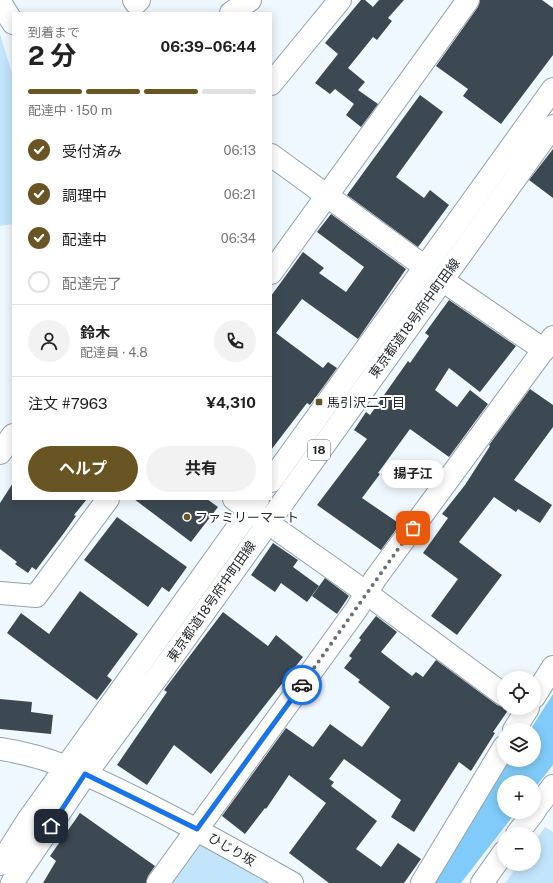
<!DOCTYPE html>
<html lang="ja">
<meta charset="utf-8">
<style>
body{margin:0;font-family:"Public Sans","Noto Sans JP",sans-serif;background:#f2f2f2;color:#222;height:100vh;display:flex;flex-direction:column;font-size:15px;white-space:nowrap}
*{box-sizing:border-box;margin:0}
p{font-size:13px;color:#767676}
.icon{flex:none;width:22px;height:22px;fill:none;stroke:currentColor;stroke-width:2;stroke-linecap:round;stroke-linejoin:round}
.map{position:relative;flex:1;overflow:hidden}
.details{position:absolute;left:12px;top:12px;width:260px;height:488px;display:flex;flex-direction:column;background:#fff;border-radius:0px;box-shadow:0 2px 10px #0003}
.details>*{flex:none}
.controls{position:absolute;left:497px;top:671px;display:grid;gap:8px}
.controls a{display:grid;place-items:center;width:44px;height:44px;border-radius:50%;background:#fff;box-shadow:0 2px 10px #0003;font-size:20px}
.pin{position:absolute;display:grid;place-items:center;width:34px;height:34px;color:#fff;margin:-17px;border-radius:8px;box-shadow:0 2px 6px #0006}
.courier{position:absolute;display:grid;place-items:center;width:40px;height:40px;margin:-20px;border:3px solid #1a73e8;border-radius:50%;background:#fff;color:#222;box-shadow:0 1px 5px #0007}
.bubble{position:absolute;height:28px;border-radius:14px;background:#fff;box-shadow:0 2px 10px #0003;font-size:13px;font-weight:700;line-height:28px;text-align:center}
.overview em{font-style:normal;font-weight:700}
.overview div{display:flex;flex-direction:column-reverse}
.overview{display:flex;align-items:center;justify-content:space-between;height:68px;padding:0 16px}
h1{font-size:26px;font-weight:700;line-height:30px}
.bar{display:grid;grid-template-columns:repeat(4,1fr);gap:6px 4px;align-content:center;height:48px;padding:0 16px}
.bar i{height:5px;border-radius:3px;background:#e0e0e0}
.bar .selected{background:#695524}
.bar p{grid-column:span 4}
.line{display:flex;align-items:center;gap:10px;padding:0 16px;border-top:1px solid #e0e0e0}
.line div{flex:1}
.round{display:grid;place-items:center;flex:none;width:42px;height:42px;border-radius:21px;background:#f2f2f2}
ol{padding:0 16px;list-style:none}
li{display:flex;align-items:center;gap:12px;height:44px}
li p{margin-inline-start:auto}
li .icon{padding:4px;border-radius:50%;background:#695524;color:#fff;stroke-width:4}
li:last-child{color:#767676}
li i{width:22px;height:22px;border:2px solid #e0e0e0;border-radius:50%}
.action{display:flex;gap:8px;margin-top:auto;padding:8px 16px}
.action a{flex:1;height:46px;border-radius:24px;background:#695524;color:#fff;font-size:16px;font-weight:700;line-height:46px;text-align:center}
.action a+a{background:#f2f2f2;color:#222}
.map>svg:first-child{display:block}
.green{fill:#c2e5fc}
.forest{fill:#80cbfa}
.building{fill:#3d4952}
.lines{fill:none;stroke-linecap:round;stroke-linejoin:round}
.minor-casing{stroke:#93a2ab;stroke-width:24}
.major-casing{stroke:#93a2ab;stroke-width:24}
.minor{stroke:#fff;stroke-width:22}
.major{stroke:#fff;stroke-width:22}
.done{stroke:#6a7176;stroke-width:4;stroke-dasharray:0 7.2}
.route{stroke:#1a73e8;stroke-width:5}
.poi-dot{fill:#695524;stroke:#fff;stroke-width:1.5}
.labels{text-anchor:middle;stroke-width:4;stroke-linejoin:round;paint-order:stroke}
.shield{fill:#fff;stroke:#65696c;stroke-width:1}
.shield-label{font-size:12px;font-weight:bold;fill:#23292d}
.street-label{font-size:13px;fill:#23292d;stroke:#fff}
.poi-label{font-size:13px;fill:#23292d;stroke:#fff;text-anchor:start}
</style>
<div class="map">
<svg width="553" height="883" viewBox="0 0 553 883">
<rect width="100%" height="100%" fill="#eff8fe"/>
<g class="green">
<polygon points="0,34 13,77 13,224 0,226"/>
<polygon points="545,827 553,832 553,883 505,883 519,864 534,864 534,843"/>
<polygon points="197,837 272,883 168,883"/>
</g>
<polygon class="forest" points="553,694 553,765 534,789 534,782 504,782 504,812 516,812 461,883 431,883 510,760 534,760 534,730 530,730"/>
<g class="building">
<polygon points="361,0 365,0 373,7 379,0 404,0 388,18 392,21 377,40 373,37 348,68 365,82 358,90 378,104 361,127 346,115 354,104 335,89 330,94 315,83 338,54 325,43"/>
<polygon points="480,0 542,0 553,8 553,55 501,124 463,96 468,89 436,66 478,7"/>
<polygon points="420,95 443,112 396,177 424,198 430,190 449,205 418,247 347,195"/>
<polygon points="553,149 553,198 529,180"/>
<polygon points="331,214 406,269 358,339 302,299 276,333 323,368 328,362 337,368 310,405 307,403 271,450 271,296 303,252 324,268 319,273 346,292 364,267 317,232"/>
<polygon points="449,300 516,346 480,392 449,368 435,390 457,407 470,390 488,404 449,457 410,429 378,473 380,474 362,498 400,524 381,550 317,505 367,439 354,430 366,412 370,415 408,361 410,363 429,336 425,333"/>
<polygon points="530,389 553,405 553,427 514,480 552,505 540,523 518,509 516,512 494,497 459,542 502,575 457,635 431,616 458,579 423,553 448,518 442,514 465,485 490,446 489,445"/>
<polygon points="13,483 13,499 87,499 74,515 76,516 64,533 36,570 32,567 28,573 15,564 17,562 0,549 0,503"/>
<polygon points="134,499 207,499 218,507 191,542"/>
<polygon points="117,517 187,567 169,592 162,587 148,607 84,560"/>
<polygon points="273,543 298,560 293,567 319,586 307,602 281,583 275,592 251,575"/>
<polygon points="325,578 349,596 337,614 312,596"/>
<polygon points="80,591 138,634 107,676 112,680 97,700 7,633 21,613 49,634"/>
<polygon points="223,612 268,646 276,635 303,657 211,774 174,745 147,785 117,765 167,692 164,690"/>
<polygon points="376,616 397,632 381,652 412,676 416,672 423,677 436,660 497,705 509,709 493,732 495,733 471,771 459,762 414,832 391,817 401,800 344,759 329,779 334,782 331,786 377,821 356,849 381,867 398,843 421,859 404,883 329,883 289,853 326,803 289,775 266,809 265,808 245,834 222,816 286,728 313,747 330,724 362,747 390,707 358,682 360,680 344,668 352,658 349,656 361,640 359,638"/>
<polygon points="0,699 32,702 31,712 53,715 51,734 0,729"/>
<polygon points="80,813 155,866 148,876 146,883 43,883 56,861 50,856"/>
</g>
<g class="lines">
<defs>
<g id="minor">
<polyline points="134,0 136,3 139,0"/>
<polyline points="0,2 13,23"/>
<polyline points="231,13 250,0"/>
<polyline points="271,84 340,0"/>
<polyline points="271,155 425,267"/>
<polyline points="271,273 468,0"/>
<polyline points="442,280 544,350"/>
<polyline points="0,453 13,435"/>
<polyline points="234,499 350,581 504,695"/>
<polyline points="0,593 36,596 108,499"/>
<polyline points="534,697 553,667"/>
<polyline points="514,730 528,708"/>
<path d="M0 749C50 756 95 778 139 800 191 826 241 854 292 883"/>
<polyline points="534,811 553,786"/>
<polyline points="517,834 534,812"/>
<polyline points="158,883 356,610 375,579 553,337"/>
<polyline points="422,883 504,747"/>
<polyline points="482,883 504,852"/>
</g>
<g id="major">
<polyline points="271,481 553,89"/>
<polyline points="0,864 28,820 258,499"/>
<polyline points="12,883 85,775 172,657 553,126"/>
</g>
</defs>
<use href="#minor" class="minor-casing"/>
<use href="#major" class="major-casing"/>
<use href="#minor" class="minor"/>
<use href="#major" class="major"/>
</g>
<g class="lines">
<polyline class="done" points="302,685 413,528"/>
<polyline class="route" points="51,826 85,774 197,829 302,685"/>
</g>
<g class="poi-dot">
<rect x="315" y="398" width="8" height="8" rx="2"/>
<circle cx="187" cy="517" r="4"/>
</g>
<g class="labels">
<rect class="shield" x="308" y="440" width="22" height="20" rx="3"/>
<g class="shield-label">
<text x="319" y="454">18</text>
</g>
<g class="street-label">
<text transform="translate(414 318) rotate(-54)" y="5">東京都道18号府中町田線</text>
<text transform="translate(211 601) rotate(-55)" y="5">東京都道18号府中町田線</text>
<text transform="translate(232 849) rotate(30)" y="5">ひじり坂</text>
</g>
<g class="poi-label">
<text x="327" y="407">馬引沢二丁目</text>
<text x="195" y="522">ファミリーマート</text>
</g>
</g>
</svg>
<div class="controls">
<a><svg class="icon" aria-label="locate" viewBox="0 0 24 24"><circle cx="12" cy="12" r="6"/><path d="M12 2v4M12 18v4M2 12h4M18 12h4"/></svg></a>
<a><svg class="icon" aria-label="layers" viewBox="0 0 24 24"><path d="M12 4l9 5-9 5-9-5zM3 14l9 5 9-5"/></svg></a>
<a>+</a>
<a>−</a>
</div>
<div class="pin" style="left:413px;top:528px;background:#ea580c"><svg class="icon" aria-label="bag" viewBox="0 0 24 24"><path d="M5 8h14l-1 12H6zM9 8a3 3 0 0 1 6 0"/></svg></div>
<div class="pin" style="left:51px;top:826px;background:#1f2937"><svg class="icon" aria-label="home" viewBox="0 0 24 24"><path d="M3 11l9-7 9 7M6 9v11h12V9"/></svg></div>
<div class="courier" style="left:302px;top:685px"><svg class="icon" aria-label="car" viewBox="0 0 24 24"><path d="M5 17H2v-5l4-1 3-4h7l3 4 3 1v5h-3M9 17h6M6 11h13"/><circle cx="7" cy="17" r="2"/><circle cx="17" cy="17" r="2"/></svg></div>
<div class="bubble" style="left:382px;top:460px;width:62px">揚子江</div>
<section class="details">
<div class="overview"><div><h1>2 分</h1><p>到着まで</p></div><em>06:39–06:44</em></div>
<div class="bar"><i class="selected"></i><i class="selected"></i><i class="selected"></i><i></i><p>配達中 · 150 m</p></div>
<ol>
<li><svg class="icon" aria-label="check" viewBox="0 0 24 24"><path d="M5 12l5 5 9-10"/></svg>受付済み<p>06:13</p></li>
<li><svg class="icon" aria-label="check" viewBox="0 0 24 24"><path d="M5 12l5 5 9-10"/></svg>調理中<p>06:21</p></li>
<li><svg class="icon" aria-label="check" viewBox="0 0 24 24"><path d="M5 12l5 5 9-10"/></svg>配達中<p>06:34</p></li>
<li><i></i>配達完了</li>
</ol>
<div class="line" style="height:72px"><a class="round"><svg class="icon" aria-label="person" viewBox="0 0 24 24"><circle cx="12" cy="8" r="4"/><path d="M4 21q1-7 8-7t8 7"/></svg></a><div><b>鈴木</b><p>配達員 · 4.8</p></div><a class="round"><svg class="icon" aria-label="phone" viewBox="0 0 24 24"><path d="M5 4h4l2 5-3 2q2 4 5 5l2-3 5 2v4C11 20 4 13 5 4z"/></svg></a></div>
<div class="line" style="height:52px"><div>注文 #7963</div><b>¥4,310</b></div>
<div class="action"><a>ヘルプ</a><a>共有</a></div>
</section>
</div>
